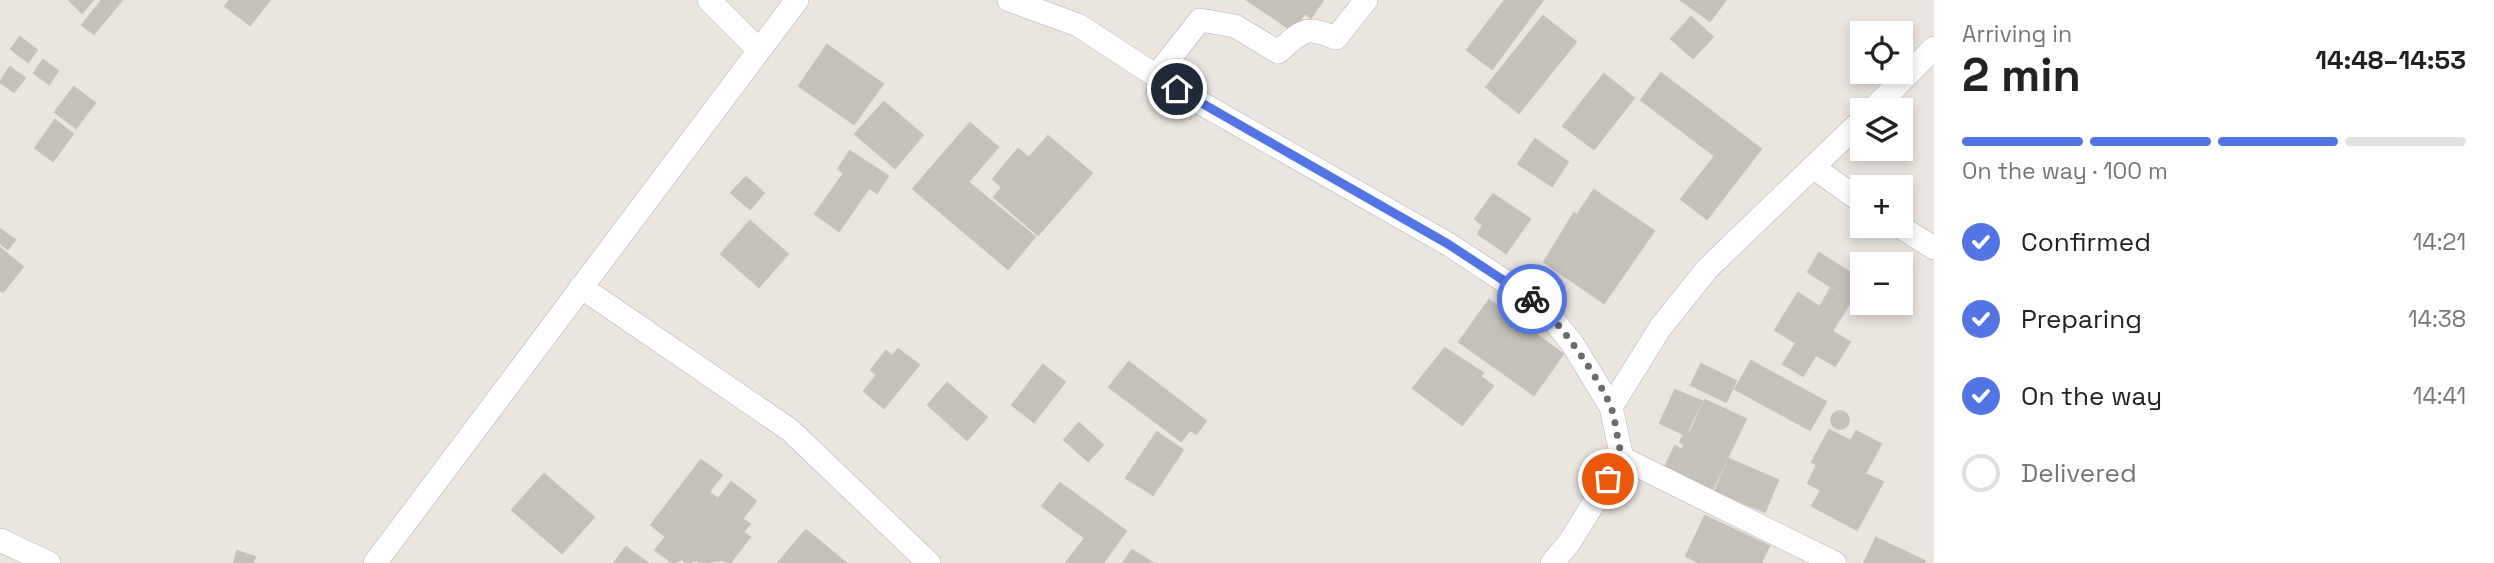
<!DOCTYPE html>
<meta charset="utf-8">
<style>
body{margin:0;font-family:"Space Grotesk",sans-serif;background:#f6f6f6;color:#222;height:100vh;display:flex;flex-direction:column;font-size:26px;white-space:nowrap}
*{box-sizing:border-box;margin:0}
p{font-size:23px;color:#767676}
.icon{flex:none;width:38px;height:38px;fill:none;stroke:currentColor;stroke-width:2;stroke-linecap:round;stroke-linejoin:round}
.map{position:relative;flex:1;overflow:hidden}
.sheet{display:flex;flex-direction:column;background:#fff;width:560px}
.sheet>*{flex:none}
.controls{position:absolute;left:1850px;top:21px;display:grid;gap:14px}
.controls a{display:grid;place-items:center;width:63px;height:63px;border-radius:0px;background:#fff;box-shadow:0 4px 10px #0003;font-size:35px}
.pin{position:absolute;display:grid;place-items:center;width:60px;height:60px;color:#fff;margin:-30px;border:4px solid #fff;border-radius:50%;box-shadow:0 2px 7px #0007}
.courier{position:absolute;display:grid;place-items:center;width:70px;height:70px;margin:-35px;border:5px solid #5375e4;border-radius:50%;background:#fff;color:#222;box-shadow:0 2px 9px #0007}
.summary em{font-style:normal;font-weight:700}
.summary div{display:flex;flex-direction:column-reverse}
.summary{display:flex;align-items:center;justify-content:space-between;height:119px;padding:0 28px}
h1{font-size:46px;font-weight:700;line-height:52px}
.bar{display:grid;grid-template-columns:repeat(4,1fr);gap:10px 7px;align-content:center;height:84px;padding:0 28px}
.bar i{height:9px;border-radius:5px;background:#e0e0e0}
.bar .selected{background:#5375e4}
.bar p{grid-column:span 4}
ol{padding:0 28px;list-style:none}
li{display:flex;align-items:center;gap:21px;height:77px}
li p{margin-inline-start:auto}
li .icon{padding:7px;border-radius:50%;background:#5375e4;color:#fff;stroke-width:4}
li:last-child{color:#767676}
li i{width:38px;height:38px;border:4px solid #e0e0e0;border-radius:50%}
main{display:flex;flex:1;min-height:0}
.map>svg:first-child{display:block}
.building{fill:#c4c0ba;stroke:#c6c1b9;stroke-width:2}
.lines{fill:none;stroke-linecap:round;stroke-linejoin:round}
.street-casing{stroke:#b0b2ba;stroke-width:24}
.street{stroke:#fff;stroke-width:23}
.done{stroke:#6e6c6a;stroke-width:7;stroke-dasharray:0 12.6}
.route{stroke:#5375e4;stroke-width:9}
</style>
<main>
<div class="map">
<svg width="1934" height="563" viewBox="0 0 1934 563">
<rect width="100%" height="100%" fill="#ebe5df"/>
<g class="building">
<polygon points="69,0 93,0 82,13"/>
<polygon points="102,0 122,0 94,34 82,25"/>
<polygon points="230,0 270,0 250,25 225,6"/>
<polygon points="1247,0 1323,0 1311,18 1305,13 1293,31"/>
<polygon points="1505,0 1543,0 1492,69 1467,50"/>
<polygon points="1681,0 1726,0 1710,21"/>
<polygon points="1543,16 1576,42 1519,113 1486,87"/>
<polygon points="1691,17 1713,37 1693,58 1671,39"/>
<polygon points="20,37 37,50 28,62 11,49"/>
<polygon points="827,45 883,84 854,124 799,86"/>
<polygon points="43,60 58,71 49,84 34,73"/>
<polygon points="10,67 25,78 14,92 0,82"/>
<polygon points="1661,73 1761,149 1707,219 1681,199 1715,156 1641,100"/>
<polygon points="1604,74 1634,98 1594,149 1563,126"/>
<polygon points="74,87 95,103 76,128 55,112"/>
<polygon points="884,102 923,135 895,168 855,134"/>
<polygon points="55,120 73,134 53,161 35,148"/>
<polygon points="970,123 998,147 968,182 1035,237 1008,269 913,189"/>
<polygon points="1048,136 1092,173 1038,235 994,197 1002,187 993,179 1018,149 1029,158"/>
<polygon points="1535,139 1568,162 1552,186 1518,164"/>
<polygon points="850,151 888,176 877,193 869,188 839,231 815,214 844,173 838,169"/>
<polygon points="746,177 764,193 750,209 731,193"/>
<polygon points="1594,190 1654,231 1604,303 1544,262 1574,213 1577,215"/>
<polygon points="1493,194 1530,219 1506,253 1478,234 1483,225 1475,219"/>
<polygon points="750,221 788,254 759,287 721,254"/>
<polygon points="0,229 15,240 8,249 0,243"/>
<polygon points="0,248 23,267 3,292 0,290"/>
<polygon points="1819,253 1862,280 1862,303 1869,303 1865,309 1808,272"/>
<polygon points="1830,289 1851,301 1832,331 1850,342 1835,366 1816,355 1803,376 1783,364 1796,343 1775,330 1798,293 1820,307"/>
<polygon points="1489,300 1563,354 1534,395 1459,342"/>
<polygon points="1445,348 1483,373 1480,376 1493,386 1462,425 1413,388"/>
<polygon points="898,349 919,365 884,408 864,391 877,375 871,370 886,351 892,356"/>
<polygon points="1751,361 1826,402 1810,430 1735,389"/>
<polygon points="1129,362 1206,421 1196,434 1190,430 1181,441 1109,387"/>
<polygon points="1701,364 1736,381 1726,402 1691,385"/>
<polygon points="1043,365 1065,382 1034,422 1012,405"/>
<polygon points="947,383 987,417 967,440 928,405"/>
<polygon points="1675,390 1702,401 1688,430 1685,430 1683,434 1660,423"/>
<polygon points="1705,400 1746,419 1712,490 1664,469 1675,446 1682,450 1685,444 1680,442 1686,431 1690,433"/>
<circle cx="1840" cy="420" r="9"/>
<polygon points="1079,423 1103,445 1088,461 1064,440"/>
<polygon points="1829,430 1851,441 1856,431 1881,444 1865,474 1883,482 1857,530 1812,506 1821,490 1808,483 1817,465 1812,462"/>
<polygon points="1157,432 1183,450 1153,495 1126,478"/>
<polygon points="1729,459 1778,480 1765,512 1715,491"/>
<polygon points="701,460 722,475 709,492 718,499 731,482 756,501 742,519 750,524 743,532 750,537 730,563 722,560 700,563 697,560 687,563 682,559 673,563 655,550 666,537 651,525"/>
<polygon points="544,474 594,517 562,553 512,510"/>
<polygon points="1060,483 1126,531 1103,563 1066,563 1085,538 1042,506"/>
<polygon points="1705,516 1769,546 1761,563 1700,563 1686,556"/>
<polygon points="806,530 846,563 778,563"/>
<polygon points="1876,538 1925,561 1924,563 1864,563"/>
<polygon points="626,547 648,563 614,563"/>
<polygon points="1132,550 1153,563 1123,563"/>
<polygon points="237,551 255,557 253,563 234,563"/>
</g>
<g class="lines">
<defs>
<g id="street">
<polyline points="709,0 758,49"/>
<polyline points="1009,0 1078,25 1176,89 1448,244 1541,305 1572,343 1611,407 1622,458 1569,543 1552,563"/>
<path d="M1156 76 1200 20 1235 26 1278 52C1304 30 1304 25 1336 38L1366 0"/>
<polyline points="1872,110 1934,48"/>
<polyline points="1813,167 1862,202"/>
<polyline points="1899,226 1934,248"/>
<polyline points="581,287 790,430 929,563"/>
<polyline points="1611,407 1660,328 1707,269 1862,120"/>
<polyline points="1622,458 1835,563"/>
<polyline points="0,540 49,563"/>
<polyline points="375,563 797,0"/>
</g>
</defs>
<use href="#street" class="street-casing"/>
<use href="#street" class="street"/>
</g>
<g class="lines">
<path class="done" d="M1532 299C1555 314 1603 383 1612 410 1616 425 1618 442 1622 458L1608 479"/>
<polyline class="route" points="1177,89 1448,244 1532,299"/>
</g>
</svg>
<div class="controls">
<a><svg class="icon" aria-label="locate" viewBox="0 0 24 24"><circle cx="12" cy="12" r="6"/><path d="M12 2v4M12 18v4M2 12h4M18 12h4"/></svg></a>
<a><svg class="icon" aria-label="layers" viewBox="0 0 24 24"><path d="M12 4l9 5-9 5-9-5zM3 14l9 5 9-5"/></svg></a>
<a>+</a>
<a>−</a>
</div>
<div class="pin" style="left:1608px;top:479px;background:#ea580c"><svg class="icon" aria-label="bag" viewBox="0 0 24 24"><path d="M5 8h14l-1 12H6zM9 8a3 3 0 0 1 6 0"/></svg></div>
<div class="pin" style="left:1177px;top:89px;background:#1f2937"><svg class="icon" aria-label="home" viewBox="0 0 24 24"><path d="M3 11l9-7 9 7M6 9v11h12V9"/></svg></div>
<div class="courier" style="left:1532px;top:299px"><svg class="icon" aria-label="bike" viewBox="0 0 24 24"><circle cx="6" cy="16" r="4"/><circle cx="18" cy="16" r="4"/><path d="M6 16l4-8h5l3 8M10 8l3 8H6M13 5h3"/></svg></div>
</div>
<section class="sheet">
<div class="summary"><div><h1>2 min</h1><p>Arriving in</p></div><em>14:48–14:53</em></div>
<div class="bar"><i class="selected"></i><i class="selected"></i><i class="selected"></i><i></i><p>On the way · 100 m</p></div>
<ol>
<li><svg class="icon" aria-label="check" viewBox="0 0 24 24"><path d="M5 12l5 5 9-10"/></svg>Confirmed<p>14:21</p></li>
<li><svg class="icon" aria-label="check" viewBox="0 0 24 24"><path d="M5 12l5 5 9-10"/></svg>Preparing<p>14:38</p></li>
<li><svg class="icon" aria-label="check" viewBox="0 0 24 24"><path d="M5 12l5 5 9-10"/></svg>On the way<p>14:41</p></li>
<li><i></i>Delivered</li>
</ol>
</section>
</main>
